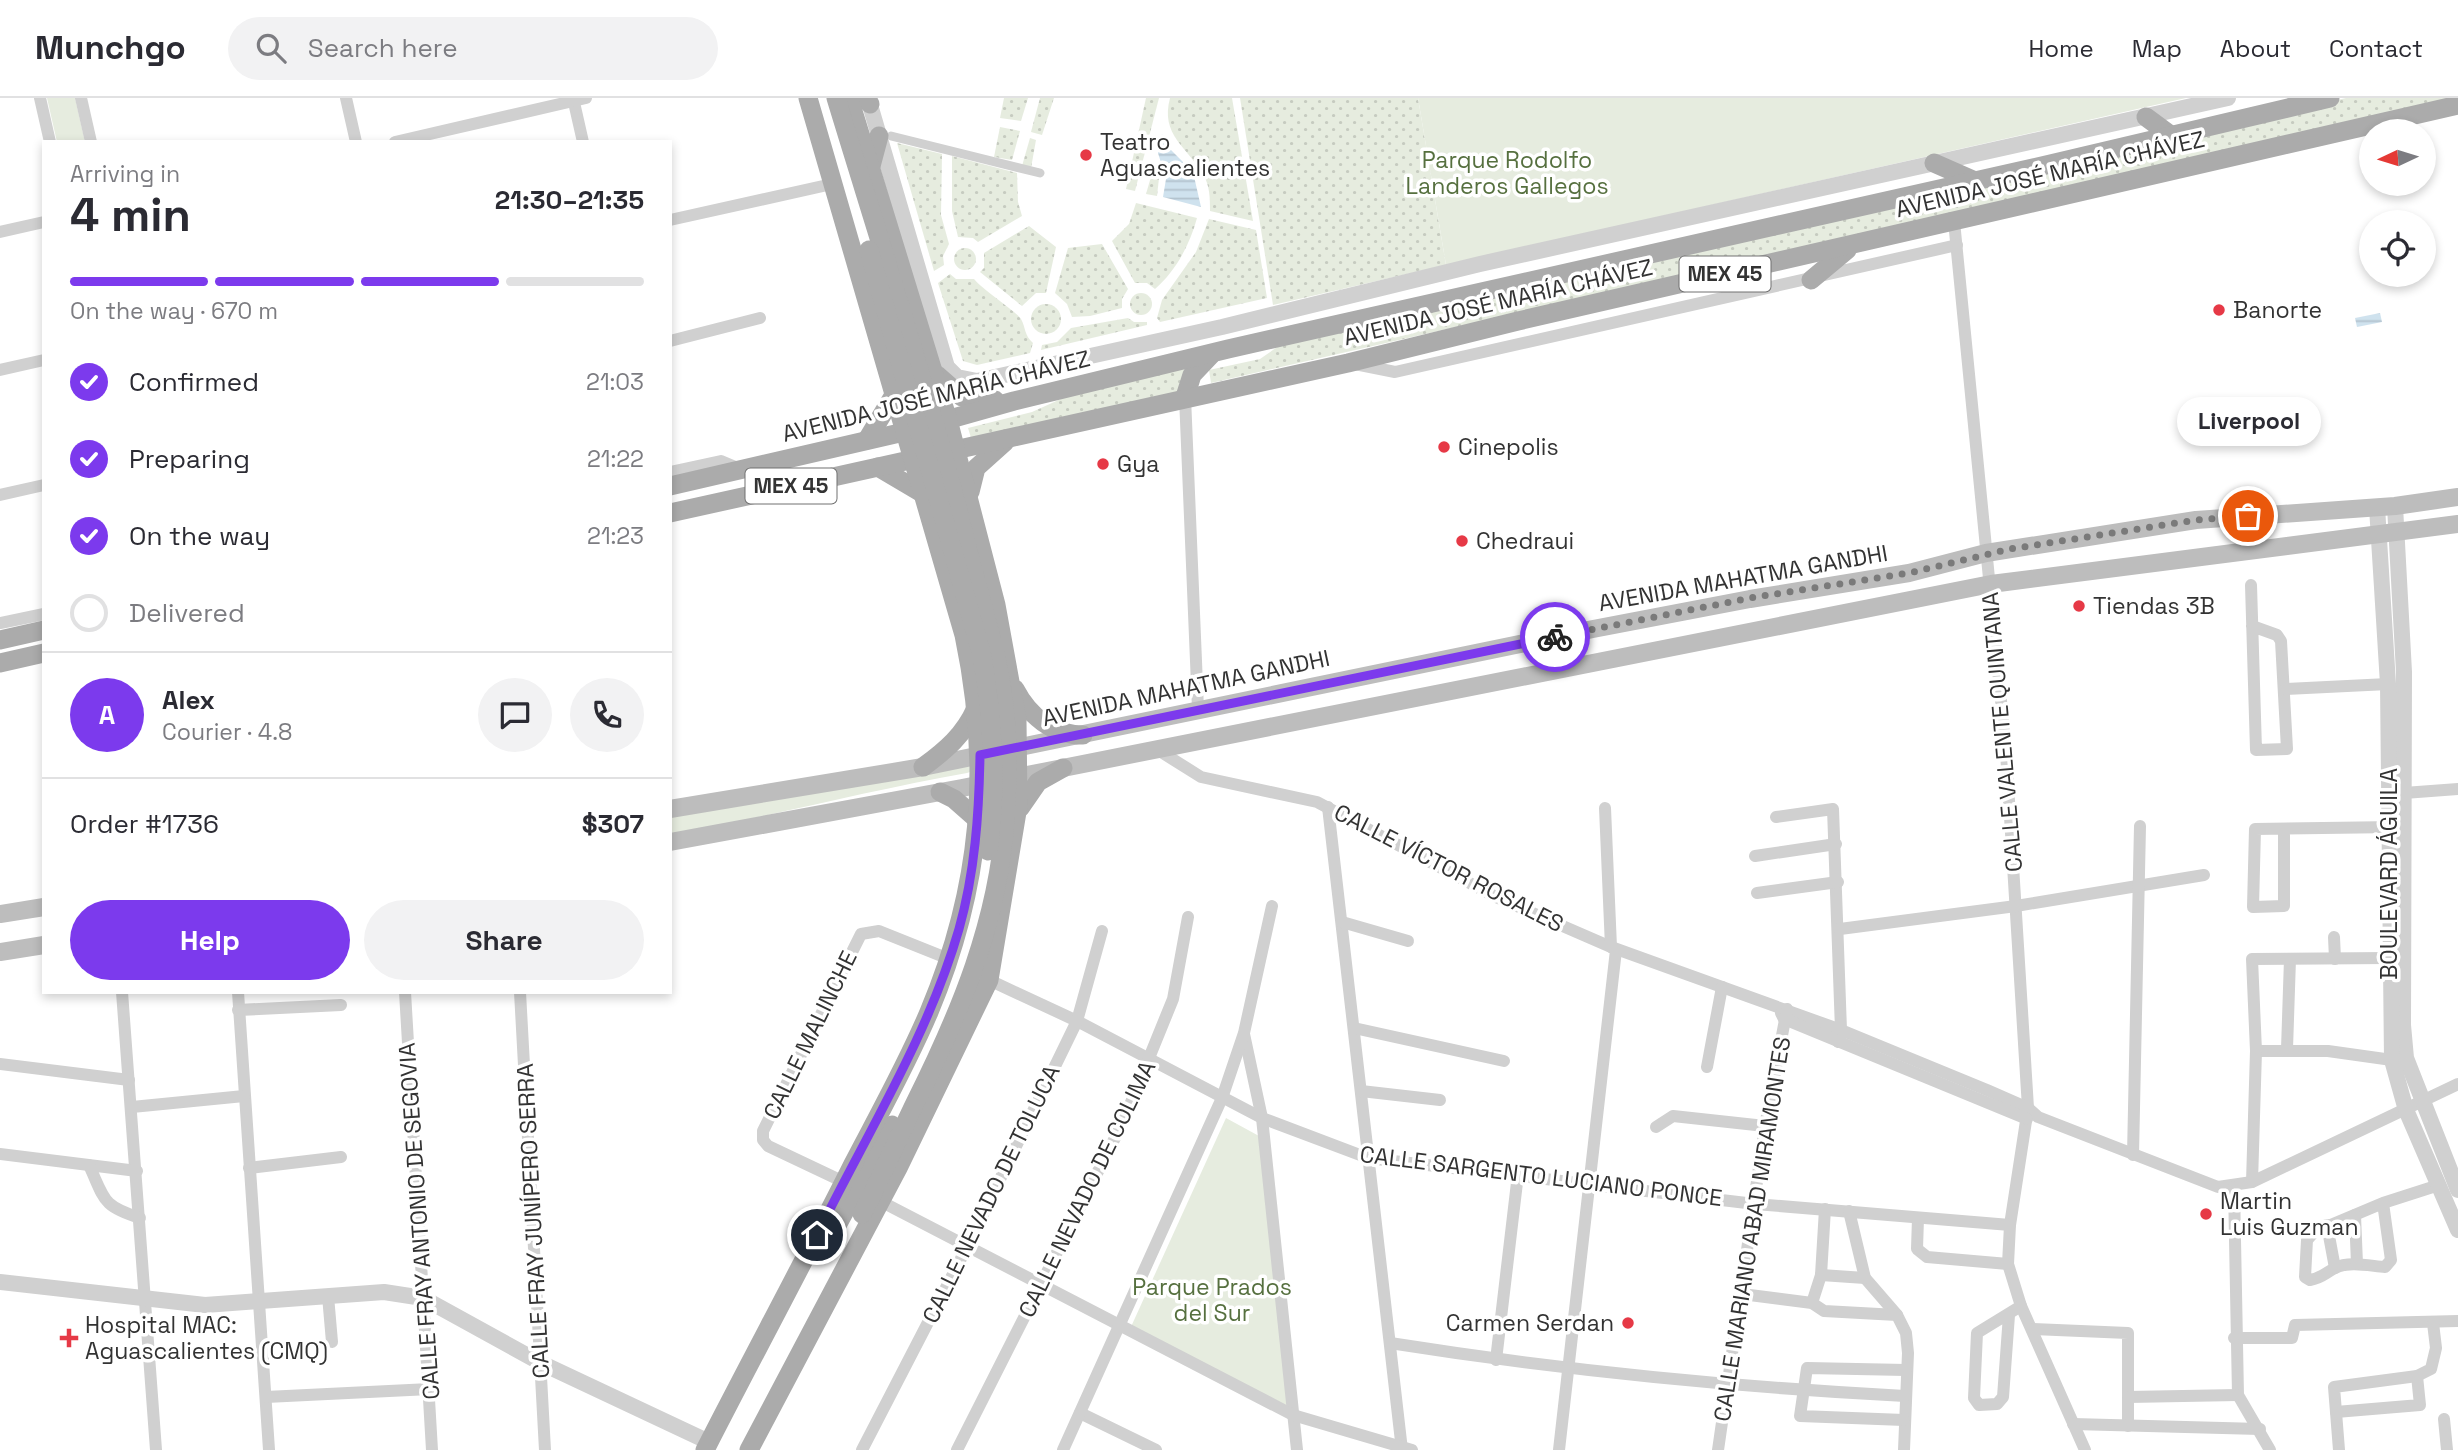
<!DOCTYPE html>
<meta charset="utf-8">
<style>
body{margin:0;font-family:"Space Grotesk",sans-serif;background:#f2f2f3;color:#2b2b33;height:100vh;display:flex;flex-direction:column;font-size:26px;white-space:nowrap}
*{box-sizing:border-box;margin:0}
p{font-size:23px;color:#7c7c81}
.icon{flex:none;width:38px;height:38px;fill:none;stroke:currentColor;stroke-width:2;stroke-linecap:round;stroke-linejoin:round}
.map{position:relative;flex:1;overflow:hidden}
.sheet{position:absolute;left:42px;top:42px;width:630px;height:854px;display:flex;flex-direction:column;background:#fff;border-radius:0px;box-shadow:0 4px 10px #0003}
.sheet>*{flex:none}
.needle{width:46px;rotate:266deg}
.fabs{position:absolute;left:2359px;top:21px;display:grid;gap:14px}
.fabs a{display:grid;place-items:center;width:77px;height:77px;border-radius:50%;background:#fff;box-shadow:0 4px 10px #0003;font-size:35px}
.pin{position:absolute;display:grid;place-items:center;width:60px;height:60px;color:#fff;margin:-30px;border:4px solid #fff;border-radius:50%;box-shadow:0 2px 7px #0007}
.courier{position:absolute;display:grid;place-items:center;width:70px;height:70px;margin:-35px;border:5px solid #7c3aed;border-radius:50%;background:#fff;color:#222;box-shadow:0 2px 9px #0007}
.bubble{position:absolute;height:49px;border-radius:24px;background:#fff;box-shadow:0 4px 10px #0003;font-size:23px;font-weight:600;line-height:49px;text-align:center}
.headline em{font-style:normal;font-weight:600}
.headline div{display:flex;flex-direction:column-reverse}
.headline{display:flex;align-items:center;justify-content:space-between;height:119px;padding:0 28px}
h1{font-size:46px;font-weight:600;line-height:52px}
.bar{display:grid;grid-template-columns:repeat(4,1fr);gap:10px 7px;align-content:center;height:84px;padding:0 28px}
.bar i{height:9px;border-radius:5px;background:#e1e1e2}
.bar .on{background:#7c3aed}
.bar p{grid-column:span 4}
.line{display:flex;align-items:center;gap:18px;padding:0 28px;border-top:2px solid #e1e1e2}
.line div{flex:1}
.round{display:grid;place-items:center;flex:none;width:74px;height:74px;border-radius:37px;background:#f2f2f3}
ol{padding:0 28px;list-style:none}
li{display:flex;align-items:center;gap:21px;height:77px}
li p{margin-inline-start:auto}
li .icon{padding:7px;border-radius:50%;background:#7c3aed;color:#fff;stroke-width:4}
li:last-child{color:#7c7c81}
li i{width:38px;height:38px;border:4px solid #e1e1e2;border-radius:50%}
.action{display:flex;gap:14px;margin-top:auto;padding:14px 28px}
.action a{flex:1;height:80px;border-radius:42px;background:#7c3aed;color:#fff;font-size:28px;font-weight:600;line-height:80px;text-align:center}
.action a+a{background:#f2f2f3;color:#2b2b33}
header{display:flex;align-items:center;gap:42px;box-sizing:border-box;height:98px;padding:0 35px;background:#fff;border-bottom:2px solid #e1e1e2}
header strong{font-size:33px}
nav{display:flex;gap:38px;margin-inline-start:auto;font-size:24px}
.search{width:490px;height:63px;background:#f2f2f3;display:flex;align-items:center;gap:18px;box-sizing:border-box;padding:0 24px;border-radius:38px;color:#7c7c81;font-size:26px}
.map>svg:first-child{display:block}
.grass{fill:url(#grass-dots)}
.park{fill:#e6ecdf}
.water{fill:url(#water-rules)}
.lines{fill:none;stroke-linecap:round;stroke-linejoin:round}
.pedestrian{stroke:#d0d0d0;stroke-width:9}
.minor{stroke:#d0d0d0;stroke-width:12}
.tertiary{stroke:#d0d0d0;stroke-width:16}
.secondary{stroke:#bdbdbd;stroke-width:18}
.primary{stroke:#ababab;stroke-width:19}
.primary-bridge{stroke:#ababab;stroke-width:19}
.done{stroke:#7a7a7a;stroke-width:7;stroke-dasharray:0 12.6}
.route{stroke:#7c3aed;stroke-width:9}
.poi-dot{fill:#e63946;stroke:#fff;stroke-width:2.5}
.labels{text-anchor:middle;stroke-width:7;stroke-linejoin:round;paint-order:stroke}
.shield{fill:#fff;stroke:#707070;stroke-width:2}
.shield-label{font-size:21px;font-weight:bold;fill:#333}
.poi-label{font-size:23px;fill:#333;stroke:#fff;text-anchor:start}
.park-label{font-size:23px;fill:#56703f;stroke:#fff}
.street-label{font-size:23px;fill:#333;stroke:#fff}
</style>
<header>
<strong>Munchgo</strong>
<div class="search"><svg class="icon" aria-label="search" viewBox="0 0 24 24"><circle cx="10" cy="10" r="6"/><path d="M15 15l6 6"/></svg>Search here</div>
<nav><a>Home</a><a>Map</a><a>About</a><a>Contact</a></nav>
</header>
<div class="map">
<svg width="2458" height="1352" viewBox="0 0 2458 1352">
<defs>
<pattern id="grass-dots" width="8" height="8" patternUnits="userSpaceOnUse" patternTransform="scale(1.75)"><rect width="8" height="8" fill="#e6ecdf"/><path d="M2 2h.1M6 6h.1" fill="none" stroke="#c6cbc0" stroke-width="1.8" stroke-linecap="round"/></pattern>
<pattern id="water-rules" width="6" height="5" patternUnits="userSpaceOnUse" patternTransform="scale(1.75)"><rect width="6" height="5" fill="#cfe2ee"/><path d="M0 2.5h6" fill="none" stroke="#b2c2cd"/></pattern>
</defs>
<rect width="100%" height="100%" fill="#fff"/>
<g class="grass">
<polygon points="1004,0 1028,0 1021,23 1000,20"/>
<polygon points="1040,0 1054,0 1042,37 1031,34"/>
<polygon points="1146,0 1159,0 1135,93 1126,91"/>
<path d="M1170 0H1232L1253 123 1210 113C1210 100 1210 88 1203 76 1187 49 1160 37 1170 0Z"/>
<polygon points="1240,0 1418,0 1446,167 1273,207"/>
<polygon points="2346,0 2458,0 1211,285 1209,272 1260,261 1289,241"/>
<polygon points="1000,29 1020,33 1012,62 994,59"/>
<polygon points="1030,40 1036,42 1031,70 1022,68"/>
<polygon points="897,45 942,56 941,117 949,146 943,158 944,167 934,173"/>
<polygon points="952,58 1017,75 1018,104 1022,118 978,144 973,140 958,139 952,113"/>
<polygon points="1155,65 1159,80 1157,98 1146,96"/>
<path d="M1136 105 1197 120C1190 146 1176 173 1155 191L1147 185H1135L1112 143 1129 126Z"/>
<polygon points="1209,121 1256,132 1267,200 1160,224 1157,220 1162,202 1196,154"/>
<polygon points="1029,128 1056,149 1046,195 1036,195 1022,208 980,174 984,170 984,155"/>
<polygon points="1102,146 1128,191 1122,201 1122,210 1090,218 1072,219 1067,206 1055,195 1068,150"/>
<circle cx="965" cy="161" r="11"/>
<path d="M950 176 956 181H974C984 193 1017 214 1021 221 1026 230 1024 237 1033 245L1030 255 977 267 963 263 938 185Z"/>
<circle cx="1141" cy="206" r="11"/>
<circle cx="1046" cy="221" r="15"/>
<polygon points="1128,220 1134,224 1147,224 1147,227 1041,252 1042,247 1057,244 1071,230"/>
<polygon points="1188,263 1179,297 972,343 968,330 1032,314 1094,286"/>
</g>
<g class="park">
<polygon points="47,0 75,0 85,44 57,44"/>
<polygon points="1418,0 2186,0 1446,167"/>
<path d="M969 663 970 674 967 675C867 693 769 718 670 738V719Z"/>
<polygon points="1226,1020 1259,1038 1288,1313 1130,1231"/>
</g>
<g class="water">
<polygon points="1162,36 1167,48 1193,74 1201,109 1163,99 1166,81 1158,55"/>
<polygon points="2380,215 2382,224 2357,229 2355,220"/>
</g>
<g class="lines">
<polyline class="pedestrian" points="891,38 1040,75"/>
<g class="minor">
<polyline points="40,0 50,44"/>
<polyline points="81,0 91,44"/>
<polyline points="346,0 356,44"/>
<polyline points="573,0 583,44"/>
<polyline points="395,44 586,0"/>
<polyline points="670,122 832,86"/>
<polyline points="1954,123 2006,654 2028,1010 2010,1127 2008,1166 2021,1208 2085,1352"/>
<polyline points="0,134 44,124"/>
<polyline points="670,243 760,220"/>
<polyline points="1355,266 1395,274 1957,147"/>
<polyline points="0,272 44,262"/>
<polyline points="1185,299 1198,611"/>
<polyline points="670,374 721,363 740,371"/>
<polyline points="0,397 44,387"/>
<polyline points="2251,487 2256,652 2287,651 2281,543 2277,537 2252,528"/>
<polyline points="0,525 44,516"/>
<polyline points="2285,591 2388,586"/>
<polyline points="1158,652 1201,679 1317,704 1496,799 1611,849 1841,932 1987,992 2028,1010 2038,1019 2218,1089 2252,1084 2458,986"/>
<polyline points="2404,695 2458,691"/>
<polyline points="1328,709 1402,1352"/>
<polyline points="1605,710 1611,849"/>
<polyline points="1776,719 1833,711 1841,932 1838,944"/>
<polyline points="2284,732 2284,808 2253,809 2255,731 2396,729"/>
<polyline points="1755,758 1836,746"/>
<polyline points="1757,795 1838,784"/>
<polyline points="1342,824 1408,843"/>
<polyline points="1840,831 2016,808 2204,777"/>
<polyline points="2334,839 2335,861"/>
<polyline points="989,882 1077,923 1262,1020 1368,1060 1755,1106 2010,1127"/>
<polyline points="122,894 156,1352"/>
<polyline points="238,894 269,1352"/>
<polyline points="405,894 432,1352"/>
<polyline points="520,894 545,1352"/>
<polyline points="238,912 341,907"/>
<polyline points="1781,915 1784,921 2027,1021"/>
<polyline points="1354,930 1504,963"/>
<polyline points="1244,936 1262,1020 1297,1352"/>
<polyline points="2287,951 2290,861"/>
<polyline points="2256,953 2328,953 2392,962"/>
<polyline points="0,966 129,982"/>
<polyline points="1707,969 1722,889"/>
<polyline points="1361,993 1440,1002"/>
<polyline points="132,1009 244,998"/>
<polyline points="1656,1029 1673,1018 1765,1028"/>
<polyline points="0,1056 137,1073"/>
<polyline points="2133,1057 2140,728"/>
<path d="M89 1067C105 1102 102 1108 140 1120"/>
<polyline points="249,1070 341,1059"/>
<polyline points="844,1084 768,1048 763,1042 763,1033 861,836 879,833 949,861"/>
<polyline points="2252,1084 2256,953 2252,861 2389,860"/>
<polyline points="2234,1089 2238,1297 2270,1352"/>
<polyline points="880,1103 1293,1317 1412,1352"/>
<path d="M2383 1105 2391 1162 2385 1169C2370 1168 2349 1163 2335 1170 2325 1175 2322 1180 2310 1182L2305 1179 2307 1142 2314 1134 2383 1105 2439 1087"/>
<polyline points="1849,1113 1865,1180 1897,1217 1906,1235 1908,1255 1904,1352"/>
<polyline points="2355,1117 2357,1166"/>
<polyline points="1918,1120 1917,1151 1927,1159 2008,1166"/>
<polyline points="2327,1127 2335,1170"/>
<polyline points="1821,1177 1865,1180"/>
<polyline points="1742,1196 1812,1205 1824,1213 1897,1217"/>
<polyline points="328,1198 332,1244"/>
<polyline points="1812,1205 1821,1177 1825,1111"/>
<polyline points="2009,1217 2003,1299 1997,1306 1979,1307 1974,1300 1977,1235 2021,1208"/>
<polyline points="2033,1231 2128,1235 2128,1328"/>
<polyline points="2234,1240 2292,1240 2295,1227 2458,1223"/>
<path d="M1390 1245C1560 1272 1733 1289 1905 1298"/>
<polyline points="1496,1262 1518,1076"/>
<polyline points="266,1299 430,1291"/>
<polyline points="2128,1299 2238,1297"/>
<polyline points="2336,1314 2420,1307 2417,1278"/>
<polyline points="1080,1315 1156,1352"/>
<polyline points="2444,1321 2447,1352"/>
<polyline points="1904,1322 1800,1318 1807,1270 1906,1272"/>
<polyline points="2073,1326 2260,1331"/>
<polyline points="862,1352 967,1149 1077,923 1102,833"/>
<polyline points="957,1352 1123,1024 1173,901 1188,819"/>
<polyline points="1063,1352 1222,1000 1244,935 1272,808"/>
<polyline points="1559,1352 1616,852"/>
<polyline points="1718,1352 1765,1028 1787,911"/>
<polyline points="2339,1352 2334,1289 2417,1278 2431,1271 2436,1250 2433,1225"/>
</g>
<g class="tertiary">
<polyline points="868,0 947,269 957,279 977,283 1222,229 1480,166 2228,0"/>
<polyline points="2395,408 2404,574 2403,927 2406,960 2458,1092"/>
<polyline points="2377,409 2388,586 2392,962 2406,1012 2458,1132"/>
<polyline points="0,1184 205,1207 384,1194 423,1200 541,1265 709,1344"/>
</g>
<g class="secondary">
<polyline points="670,711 923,669 1593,531 1750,501 1909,475 1986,455 2196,422 2395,408 2458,399"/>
<polyline points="670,744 962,690 1991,486 2458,426"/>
<polyline points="0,816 44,809"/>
<polyline points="0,854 44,847"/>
</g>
<g class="primary">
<polyline points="866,0 870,6"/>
<polyline points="2146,19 2169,36"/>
<polyline points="1934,65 1975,83"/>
<polyline points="871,68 879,38"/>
<polyline points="1811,182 1847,152"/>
<polyline points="937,277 962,299 995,302"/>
<polyline points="1185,299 1192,277 1211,257"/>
<polyline points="867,342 894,297"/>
<polyline points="878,369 922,395"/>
<polyline points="670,388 904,334 1014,303 1228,251 2046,67 2330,0"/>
<polyline points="970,394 976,370 1005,344"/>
<polyline points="670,415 1348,265 1518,223 2458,7"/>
<polyline points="0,542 44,532"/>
<polyline points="0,565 44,555"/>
<path d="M1015 591C1029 618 1053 637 1083 637"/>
<path d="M923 669C946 652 964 637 976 610"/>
<polyline points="940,694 954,701 979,723"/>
<polyline points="1020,710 1038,684 1063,670"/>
<polyline points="823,1153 892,1027"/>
<path d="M705 1352C754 1256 805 1162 853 1066 879 1016 907 966 929 914 981 790 992 670 964 537L808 0"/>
<polyline points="749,1352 898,1070 989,882 1018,708 1017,622 996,507 948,322 849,0"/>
</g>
<g class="primary-bridge">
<path d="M836 0C881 148 929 295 966 445 977 490 992 535 1000 581 1009 626 1008 677 1005 722 998 824 960 915 915 1005 897 1042 881 1080 862 1116"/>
<path d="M869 152 982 558C993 622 997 688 988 753"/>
</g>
</g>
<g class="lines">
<polyline class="done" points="1555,539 1750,500 1909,475 2010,451 2196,422 2248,418"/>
<path class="route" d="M817 1137C866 1037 928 939 959 831 975 774 979 716 980 657L1555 539"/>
</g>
<g class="poi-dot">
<circle cx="1086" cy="57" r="7"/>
<circle cx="2219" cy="212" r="7"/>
<circle cx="1444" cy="349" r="7"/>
<circle cx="1103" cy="366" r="7"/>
<circle cx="1462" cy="443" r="7"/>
<circle cx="2079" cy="508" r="7"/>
<circle cx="2206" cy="1116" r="7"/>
<circle cx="1628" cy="1225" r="7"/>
<path d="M65.5 1229.5h7v7h7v7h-7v7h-7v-7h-7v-7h7z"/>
</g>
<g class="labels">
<g class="shield">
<rect x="1679.5" y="158.5" width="91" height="35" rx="5"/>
<rect x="745.5" y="370.5" width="91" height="35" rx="5"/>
</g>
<g class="shield-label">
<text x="1725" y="183">MEX 45</text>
<text x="791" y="395">MEX 45</text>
</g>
<g class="poi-label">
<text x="1100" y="52">Teatro<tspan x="1100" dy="26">Aguascalientes</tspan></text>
<text x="2233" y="220">Banorte</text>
<text x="1458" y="357">Cinepolis</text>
<text x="1117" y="374">Gya</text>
<text x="1476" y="451">Chedraui</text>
<text x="2093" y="516">Tiendas 3B</text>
<text x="2220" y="1111">Martin<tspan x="2220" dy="26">Luis Guzman</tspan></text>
<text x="1614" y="1233" text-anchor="end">Carmen Serdan</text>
<text x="85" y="1235">Hospital MAC:<tspan x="85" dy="26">Aguascalientes (CMQ)</tspan></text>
</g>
<g class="park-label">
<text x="1507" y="70">Parque Rodolfo<tspan x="1507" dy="26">Landeros Gallegos</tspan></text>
<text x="1212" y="1197">Parque Prados<tspan x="1212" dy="26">del Sur</tspan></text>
</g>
<g class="street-label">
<text transform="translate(2050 76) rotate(-13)" y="8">AVENIDA JOSÉ MARÍA CHÁVEZ</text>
<text transform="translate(1498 204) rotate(-13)" y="8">AVENIDA JOSÉ MARÍA CHÁVEZ</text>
<text transform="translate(936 298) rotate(-14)" y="8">AVENIDA JOSÉ MARÍA CHÁVEZ</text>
<text transform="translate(1743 480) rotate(-10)" y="8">AVENIDA MAHATMA GANDHI</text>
<text transform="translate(1186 590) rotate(-12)" y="8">AVENIDA MAHATMA GANDHI</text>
<text transform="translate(2002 634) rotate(-95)" y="8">CALLE VALENTE QUINTANA</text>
<text transform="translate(1449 770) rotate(27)" y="8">CALLE VÍCTOR ROSALES</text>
<text transform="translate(2389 776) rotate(-90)" y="8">BOULEVARD ÁGUILA</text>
<text transform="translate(810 937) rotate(-64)" y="8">CALLE MALINCHE</text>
<text transform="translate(1541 1078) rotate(7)" y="8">CALLE SARGENTO LUCIANO PONCE</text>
<text transform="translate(1087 1091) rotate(-64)" y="8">CALLE NEVADO DE COLIMA</text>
<text transform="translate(991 1096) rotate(-64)" y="8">CALLE NEVADO DE TOLUCA</text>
<text transform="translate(419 1123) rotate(-94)" y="8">CALLE FRAY ANTONIO DE SEGOVIA</text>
<text transform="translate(533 1123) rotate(-93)" y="8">CALLE FRAY JUNÍPERO SERRA</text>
<text transform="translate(1752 1131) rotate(-81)" y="8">CALLE MARIANO ABAD MIRAMONTES</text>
</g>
</g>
</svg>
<div class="fabs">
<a><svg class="needle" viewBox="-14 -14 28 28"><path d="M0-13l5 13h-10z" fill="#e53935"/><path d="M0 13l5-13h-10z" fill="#7c7c81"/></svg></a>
<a><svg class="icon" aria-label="locate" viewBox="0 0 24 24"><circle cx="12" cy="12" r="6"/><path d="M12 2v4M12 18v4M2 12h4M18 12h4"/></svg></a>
</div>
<div class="pin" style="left:2248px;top:418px;background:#ea580c"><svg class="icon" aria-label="bag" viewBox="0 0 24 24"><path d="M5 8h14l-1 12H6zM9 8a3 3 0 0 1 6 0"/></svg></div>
<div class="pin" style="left:817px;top:1137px;background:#1f2937"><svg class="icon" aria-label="home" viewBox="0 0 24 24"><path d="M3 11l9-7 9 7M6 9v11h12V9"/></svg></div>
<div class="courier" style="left:1555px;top:539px"><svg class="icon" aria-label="bike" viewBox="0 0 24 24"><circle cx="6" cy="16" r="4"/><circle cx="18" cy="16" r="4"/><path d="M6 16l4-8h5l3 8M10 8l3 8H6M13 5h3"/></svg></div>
<div class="bubble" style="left:2177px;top:299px;width:144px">Liverpool</div>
<section class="sheet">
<div class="headline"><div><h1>4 min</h1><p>Arriving in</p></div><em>21:30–21:35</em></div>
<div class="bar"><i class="on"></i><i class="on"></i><i class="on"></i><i></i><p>On the way · 670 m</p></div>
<ol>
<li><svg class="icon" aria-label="check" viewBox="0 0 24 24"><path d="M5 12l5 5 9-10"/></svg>Confirmed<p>21:03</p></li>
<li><svg class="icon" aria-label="check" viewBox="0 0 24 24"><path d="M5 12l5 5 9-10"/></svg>Preparing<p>21:22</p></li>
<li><svg class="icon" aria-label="check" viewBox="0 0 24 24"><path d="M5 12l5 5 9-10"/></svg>On the way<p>21:23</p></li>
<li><i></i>Delivered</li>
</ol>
<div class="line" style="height:126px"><b class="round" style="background:#7c3aed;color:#fff">A</b><div><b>Alex</b><p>Courier · 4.8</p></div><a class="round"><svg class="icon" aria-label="chat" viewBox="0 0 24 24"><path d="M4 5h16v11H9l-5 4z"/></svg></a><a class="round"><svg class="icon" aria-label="phone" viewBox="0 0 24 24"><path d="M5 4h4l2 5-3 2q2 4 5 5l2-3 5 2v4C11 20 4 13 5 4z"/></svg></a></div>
<div class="line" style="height:91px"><div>Order #1736</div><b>$307</b></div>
<div class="action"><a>Help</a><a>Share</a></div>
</section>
</div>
